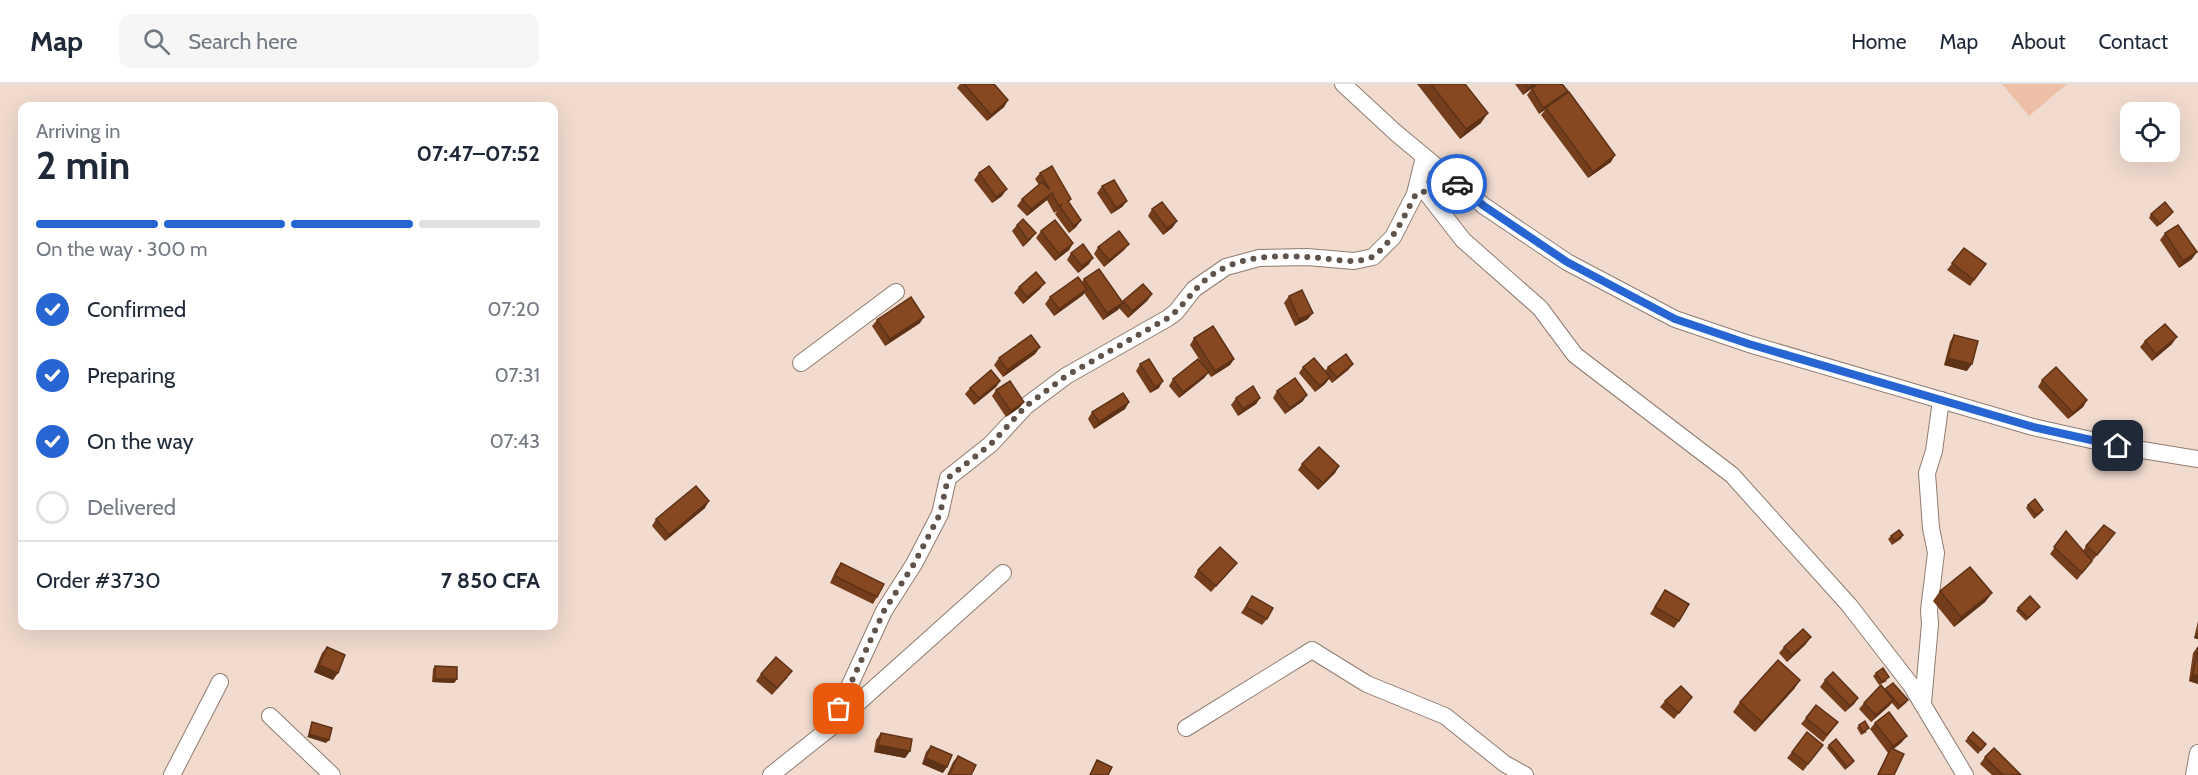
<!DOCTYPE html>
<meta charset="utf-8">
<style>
body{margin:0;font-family:Cabin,sans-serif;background:#f6f6f7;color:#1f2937;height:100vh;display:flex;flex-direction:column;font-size:22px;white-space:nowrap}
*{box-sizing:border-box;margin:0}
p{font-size:20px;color:#747a83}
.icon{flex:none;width:33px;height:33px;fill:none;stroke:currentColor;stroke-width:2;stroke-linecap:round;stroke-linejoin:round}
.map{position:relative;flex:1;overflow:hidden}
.details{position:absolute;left:18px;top:18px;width:540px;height:528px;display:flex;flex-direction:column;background:#fff;border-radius:12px;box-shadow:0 6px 24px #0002}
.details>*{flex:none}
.tools{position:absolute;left:2120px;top:18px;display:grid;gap:12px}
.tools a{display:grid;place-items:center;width:60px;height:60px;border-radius:12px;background:#fff;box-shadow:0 6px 24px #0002;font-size:30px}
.pin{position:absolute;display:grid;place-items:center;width:51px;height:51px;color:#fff;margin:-26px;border-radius:12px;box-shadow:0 3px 9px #0006}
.courier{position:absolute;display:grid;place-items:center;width:60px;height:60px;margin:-30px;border:4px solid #2765d2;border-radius:50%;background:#fff;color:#222;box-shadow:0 2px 8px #0007}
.summary em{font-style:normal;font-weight:800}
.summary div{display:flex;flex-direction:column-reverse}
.summary{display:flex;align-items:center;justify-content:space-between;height:102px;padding:0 18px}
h1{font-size:39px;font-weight:800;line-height:45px}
.bar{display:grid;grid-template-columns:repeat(4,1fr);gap:9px 6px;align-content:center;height:72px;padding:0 18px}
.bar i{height:8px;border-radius:4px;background:#e0e1e3}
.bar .selected{background:#2765d2}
.bar p{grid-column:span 4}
.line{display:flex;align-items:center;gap:15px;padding:0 18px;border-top:2px solid #e0e1e3}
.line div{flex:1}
ol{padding:0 18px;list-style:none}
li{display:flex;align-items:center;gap:18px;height:66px}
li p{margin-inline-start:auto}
li .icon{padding:6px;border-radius:50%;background:#2765d2;color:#fff;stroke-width:4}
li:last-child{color:#747a83}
li i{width:33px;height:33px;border:3px solid #e0e1e3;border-radius:50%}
header{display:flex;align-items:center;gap:36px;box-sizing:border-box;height:84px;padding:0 30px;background:#fff;border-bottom:2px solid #e0e1e3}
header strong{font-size:28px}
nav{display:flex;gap:33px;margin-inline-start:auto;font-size:21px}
.search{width:420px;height:54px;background:#f6f6f7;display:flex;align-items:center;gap:15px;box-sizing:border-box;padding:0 21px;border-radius:12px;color:#747a83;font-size:22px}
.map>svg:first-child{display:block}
.green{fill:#ecbfa6}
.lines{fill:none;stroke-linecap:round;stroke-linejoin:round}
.street-casing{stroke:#8f7c71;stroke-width:18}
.street{stroke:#fff;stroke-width:16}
.wall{fill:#743e1c}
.shaded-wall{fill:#5e3217}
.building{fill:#874821;stroke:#5e3217;stroke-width:1.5}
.done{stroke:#5f534c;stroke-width:6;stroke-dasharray:0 10.8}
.route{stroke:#2765d2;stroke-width:8}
</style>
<header>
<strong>Map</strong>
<div class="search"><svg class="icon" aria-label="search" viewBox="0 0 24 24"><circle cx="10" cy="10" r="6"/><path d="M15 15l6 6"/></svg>Search here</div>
<nav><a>Home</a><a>Map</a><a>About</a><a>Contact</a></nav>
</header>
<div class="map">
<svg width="2198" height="691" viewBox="0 0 2198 691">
<rect width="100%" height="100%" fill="#f1dbcf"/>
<polygon class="green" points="2002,0 2067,0 2029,32"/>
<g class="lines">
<defs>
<g id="street">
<polyline points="1343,0 1396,49 1484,122 1567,178 1675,235 1749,260 2033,343 2118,362 2198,375"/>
<polyline points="1425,107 1463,156 1540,224 1575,271 1732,391 1849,521 1911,601 1965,691"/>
<polyline points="801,279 896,208"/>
<polyline points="1923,619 1930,540 1929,526 1936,469 1931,444 1927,389 1934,367 1941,316"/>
<polyline points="270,632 332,691"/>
<polyline points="830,644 884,527 914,480 940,430 948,394 991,360 1026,322 1066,292 1168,234 1176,228 1194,205 1226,183 1259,174 1307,173 1354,177 1373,173 1393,153 1415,110 1424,73"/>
<polyline points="1186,644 1312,566 1367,600 1445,632 1505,680 1525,691"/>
<polyline points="172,691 220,598"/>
<polyline points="771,691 830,644 1003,489"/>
<polyline points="2194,691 2198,669"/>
</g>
</defs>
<use href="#street" class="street-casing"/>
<use href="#street" class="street"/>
</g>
<g class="wall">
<polygon points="960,0 994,0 1008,16 1004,23 987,37 957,4"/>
<polygon points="1417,0 1465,0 1481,39 1460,55"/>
<polygon points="1515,0 1562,0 1568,7 1567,10 1611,78 1588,94 1541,31 1545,26 1539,30 1527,11 1533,3 1523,11"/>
<polygon points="2150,68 2167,68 2165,71 2158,78 2149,70"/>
<polygon points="979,89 1002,112 992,119 974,96"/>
<polygon points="1040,89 1071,115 1069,118 1081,136 1076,143 1069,149 1055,130 1057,127 1054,129 1047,116 1027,132 1017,122 1022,115 1039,101 1035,95"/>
<polygon points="1102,102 1127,117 1122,123 1111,130 1097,109"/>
<polygon points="1152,125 1177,137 1172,144 1163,151 1148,132"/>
<polygon points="2151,130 2171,131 2157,143 2149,134"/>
<polygon points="1017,141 1031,155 1023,163 1012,147"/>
<polygon points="1041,147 1073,159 1069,166 1055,177 1036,154"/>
<polygon points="2165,149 2192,175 2179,184 2160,156"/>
<polygon points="1129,160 1124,166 1104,183 1094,170 1098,163"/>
<polygon points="1964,164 1986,180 1970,202 1947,186"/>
<polygon points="1071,169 1089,180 1078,189 1067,176"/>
<polygon points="1084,195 1122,219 1123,217 1152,210 1147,217 1128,234 1119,224 1103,236 1084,209 1083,211 1054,232 1045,220 1050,213 1082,198"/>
<polygon points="1019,203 1040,205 1023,220 1014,209"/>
<polygon points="1289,212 1308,235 1295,242 1284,219"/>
<polygon points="877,236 920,239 885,262 872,242"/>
<polygon points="1954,251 1967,287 1944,281 1950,258"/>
<polygon points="1194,254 1234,275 1230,281 1211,293 1208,289 1204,294 1179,314 1169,302 1173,295 1203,281 1190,261"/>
<polygon points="2145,257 2172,260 2152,277 2140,263"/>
<polygon points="1040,263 1035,270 1003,293 994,281 999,274"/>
<polygon points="1140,280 1159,304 1150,309 1136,287"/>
<polygon points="1353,280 1348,286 1332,299 1329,295 1325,300 1315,308 1299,289 1303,283 1325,287 1328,283"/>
<polygon points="2042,296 2087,316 2083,323 2068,335 2038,303"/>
<polygon points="1000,297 996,303 974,321 965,310 970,304"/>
<polygon points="996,306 1024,318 1019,324 1006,333 992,312"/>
<polygon points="1277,307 1303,317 1285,330 1273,314"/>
<polygon points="1236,314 1260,314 1256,320 1238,332 1231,321"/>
<polygon points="1129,318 1125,325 1094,345 1088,335 1092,328"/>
<polygon points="1302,380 1339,382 1335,389 1318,406 1298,386"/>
<polygon points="2028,421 2043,426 2041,429 2034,435 2026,424"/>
<polygon points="705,424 665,457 652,442 656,435"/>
<polygon points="2066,447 2083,467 2086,462 2110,456 2092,477 2091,476 2087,483 2077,496 2050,470"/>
<polygon points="1903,451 1901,455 1892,461 1888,455 1891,452"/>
<polygon points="841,479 877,513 873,520 830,499 836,486"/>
<polygon points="1237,479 1232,485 1211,508 1194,493 1198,486"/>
<polygon points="1665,506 1679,537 1674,544 1650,530"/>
<polygon points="1940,507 1992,509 1985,518 1954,543 1933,517"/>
<polygon points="1252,512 1267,535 1262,541 1241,529"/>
<polygon points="2018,524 2037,526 2026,537 2016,527"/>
<polygon points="2198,537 2198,555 2194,554"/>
<polygon points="1806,560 1787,578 1779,569 1784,563"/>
<polygon points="2198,562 2198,600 2189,597 2193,569"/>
<polygon points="327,563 333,596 314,588 322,569"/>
<polygon points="435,582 457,595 454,599 432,598 433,585"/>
<polygon points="1876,589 1887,597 1879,601 1873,592"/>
<polygon points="761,590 788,593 772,611 756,597"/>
<polygon points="1800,596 1794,605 1755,648 1733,628 1740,618"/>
<polygon points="1825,596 1858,614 1854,620 1845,628 1820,603"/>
<polygon points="1885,606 1908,616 1906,619 1898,626 1892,619 1889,622 1871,638 1859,625 1864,619"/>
<polygon points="1692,613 1674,635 1660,623 1665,617"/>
<polygon points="1806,634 1838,638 1823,658 1801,640"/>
<polygon points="1875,639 1902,658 1893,665 1894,691 1877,691 1888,669 1870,645"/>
<polygon points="1859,641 1867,648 1861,651 1857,644"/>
<polygon points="881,649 910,667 905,674 874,668 876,656"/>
<polygon points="1968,654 1986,660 1978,670 1965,657"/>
<polygon points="1823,661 1803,687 1787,674 1792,668"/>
<polygon points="1829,661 1854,677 1852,680 1845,686 1827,664"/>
<polygon points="931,662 943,689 922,680 926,668"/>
<polygon points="958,672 971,691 947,691 953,678"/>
<polygon points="1985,673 2021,691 1992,691 1980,680"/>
</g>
<g class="shaded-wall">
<polygon points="1533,0 1538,0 1523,11 1528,4"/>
<polygon points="1568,7 1564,14 1546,24 1539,30 1543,24"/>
<polygon points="1008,16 1004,23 987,37 991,31"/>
<polygon points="1488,29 1481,39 1460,55 1466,45"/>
<polygon points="1615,71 1611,78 1588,94 1593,88"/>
<polygon points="1007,105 1002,112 992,119 996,113"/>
<polygon points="1052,109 1047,116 1027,132 1031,125"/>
<polygon points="1127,117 1122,123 1111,130 1116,124"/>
<polygon points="1081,136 1076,143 1069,149 1074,142"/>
<polygon points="1177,137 1172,144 1163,151 1167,144"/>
<polygon points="1036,149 1031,155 1023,163 1028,156"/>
<polygon points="1073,159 1069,166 1055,177 1059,170"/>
<polygon points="1129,160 1124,166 1104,183 1109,176"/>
<polygon points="2197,168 2192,175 2179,184 2183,177"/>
<polygon points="1093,174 1089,180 1078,189 1082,182"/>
<polygon points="1045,199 1040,205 1023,220 1027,213"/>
<polygon points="1087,205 1083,211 1054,232 1059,225"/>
<polygon points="1152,210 1147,217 1128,234 1132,227"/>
<polygon points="1123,219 1118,226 1103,236 1107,229"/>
<polygon points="1313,229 1308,235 1295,242 1299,235"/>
<polygon points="924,233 920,239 885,262 890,255"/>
<polygon points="2177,253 2172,260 2152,277 2156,270"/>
<polygon points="1040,263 1035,270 1003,293 1007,286"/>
<polygon points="1948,274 1972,280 1967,287 1944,281"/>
<polygon points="1234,275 1230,281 1211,293 1215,287"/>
<polygon points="1353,280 1348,286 1332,299 1337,293"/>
<polygon points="1209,288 1204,294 1179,314 1183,308"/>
<polygon points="1330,293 1325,300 1315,308 1320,302"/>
<polygon points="1000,297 996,303 974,321 979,314"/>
<polygon points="1163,297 1159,304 1150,309 1155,303"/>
<polygon points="1307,311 1303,317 1285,330 1290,324"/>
<polygon points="1260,314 1256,320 1238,332 1243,325"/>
<polygon points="2087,316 2083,323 2068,335 2073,329"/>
<polygon points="1024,318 1019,324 1006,333 1011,327"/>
<polygon points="1129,318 1125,325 1094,345 1099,338"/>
<polygon points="1339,382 1335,389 1318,406 1323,399"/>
<polygon points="709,417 705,424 665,457 669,451"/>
<polygon points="1992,509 1985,518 1954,543 1961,533"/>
<polygon points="2198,548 2198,555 2194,554"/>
<polygon points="1811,553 1806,560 1787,578 1792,571"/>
<polygon points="319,581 338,589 333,596 314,588"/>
<polygon points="2193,590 2198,592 2198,600 2189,597"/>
<polygon points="435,595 457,595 454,599 432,598"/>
<polygon points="1800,596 1794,605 1755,648 1762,638"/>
<polygon points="1858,614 1854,620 1845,628 1850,622"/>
<polygon points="1893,616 1889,622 1871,638 1876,631"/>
<polygon points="309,650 329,656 326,659 307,653"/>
<polygon points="1907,652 1902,658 1890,668 1893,662"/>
<polygon points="878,661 910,667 905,674 874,668"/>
<polygon points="926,674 947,683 943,689 922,680"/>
</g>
<g class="building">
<polygon points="964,0 994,0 1008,16 991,31"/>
<polygon points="1431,0 1465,0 1488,29 1466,45"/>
<polygon points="1525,0 1533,0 1528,4"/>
<polygon points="1537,0 1562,0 1568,7 1543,24 1532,5"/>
<polygon points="1569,8 1615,71 1593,88 1546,24"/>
<polygon points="2153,68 2167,68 2161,75"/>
<polygon points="989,82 1007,105 996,113 979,89"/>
<polygon points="1052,82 1071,115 1068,117 1081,136 1074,142 1060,123 1062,120 1059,122 1052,109 1031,125 1022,115 1042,98 1050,106 1040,89"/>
<polygon points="1114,96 1127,117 1116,124 1102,102"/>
<polygon points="1162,118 1177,137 1167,144 1152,125"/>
<polygon points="2165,118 2173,128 2160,140 2151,130"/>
<polygon points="1023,135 1036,149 1028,156 1017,141"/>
<polygon points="1055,136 1073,159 1059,170 1041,147"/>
<polygon points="2178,141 2197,168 2183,177 2165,149"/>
<polygon points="1119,147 1129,160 1109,176 1098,163"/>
<polygon points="1083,160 1093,174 1082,182 1071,169"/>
<polygon points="1964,164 1986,180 1974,196 1952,179"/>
<polygon points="1099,185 1123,219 1107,229 1084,195"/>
<polygon points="1036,188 1045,199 1027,213 1019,203"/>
<polygon points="1078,193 1087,205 1059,225 1050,213"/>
<polygon points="1143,200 1152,210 1132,227 1123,217"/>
<polygon points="1302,206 1313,229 1299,235 1289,212"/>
<polygon points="911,213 924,233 890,255 877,236"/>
<polygon points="2165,240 2177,253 2156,270 2145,257"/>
<polygon points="1213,242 1234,275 1215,287 1194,254"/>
<polygon points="1031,251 1040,263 1007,286 999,274"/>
<polygon points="1954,251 1978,257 1972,280 1948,274"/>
<polygon points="1346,270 1353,280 1337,293 1328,283"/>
<polygon points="1314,274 1330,293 1320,302 1303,283"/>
<polygon points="1149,275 1163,297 1155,303 1140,280"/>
<polygon points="1198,275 1209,288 1183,308 1173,295"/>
<polygon points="2056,283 2087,316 2073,329 2042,296"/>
<polygon points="991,286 1000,297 979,314 970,304"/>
<polygon points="1295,294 1307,311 1290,324 1277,307"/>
<polygon points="1010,297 1024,318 1011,327 996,306"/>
<polygon points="1253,302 1260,314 1243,325 1236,314"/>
<polygon points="1123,309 1129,318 1099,338 1092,328"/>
<polygon points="1319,363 1339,382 1323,399 1302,380"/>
<polygon points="696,402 709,417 669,451 656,435"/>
<polygon points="2035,415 2043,426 2036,431 2028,421"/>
<polygon points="2104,441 2115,449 2097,471 2086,462"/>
<polygon points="1899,446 1903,451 1895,457 1891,452"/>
<polygon points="2066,447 2092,477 2082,489 2054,463"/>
<polygon points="1220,463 1237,479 1216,502 1198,486"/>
<polygon points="841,479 884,500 877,513 835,492"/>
<polygon points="1970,483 1992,509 1961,533 1940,507"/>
<polygon points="1665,506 1689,520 1679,537 1655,523"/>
<polygon points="1252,512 1273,524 1267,535 1246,523"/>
<polygon points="2030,512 2040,523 2028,534 2018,524"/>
<polygon points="1803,545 1811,553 1792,571 1784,563"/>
<polygon points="327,563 345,571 338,589 319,581"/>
<polygon points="2198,563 2198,592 2193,590"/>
<polygon points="776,573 792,587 777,604 761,590"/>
<polygon points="1778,576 1800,596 1762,638 1740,618"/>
<polygon points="435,582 457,583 457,595 435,595"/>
<polygon points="1883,584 1889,593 1882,598 1876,589"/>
<polygon points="1833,588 1858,614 1850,622 1825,596"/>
<polygon points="1893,599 1908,616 1900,622 1885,605"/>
<polygon points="1881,601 1893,616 1876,631 1864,619"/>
<polygon points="1681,602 1692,613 1679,629 1665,617"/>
<polygon points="1816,621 1838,638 1827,651 1806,634"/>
<polygon points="1889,628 1907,652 1893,662 1875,639"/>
<polygon points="1865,637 1869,644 1863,648 1859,641"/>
<polygon points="312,638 332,644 329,656 309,650"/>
<polygon points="1807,648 1823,661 1808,680 1792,668"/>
<polygon points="1973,648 1986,660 1981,666 1968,654"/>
<polygon points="881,649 912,655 910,667 878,661"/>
<polygon points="1836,655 1854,677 1847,683 1829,661"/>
<polygon points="931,662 952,671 947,683 926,674"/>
<polygon points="1891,664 1904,670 1894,691 1878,691"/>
<polygon points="1994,664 2021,691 2003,691 1985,673"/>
<polygon points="958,672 976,681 971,691 949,691"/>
<polygon points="1097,676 1112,683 1108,691 1090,691"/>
</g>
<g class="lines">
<path class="done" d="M839 625 884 527 914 480 940 430 948 394 991 360 1026 322 1066 292 1168 234C1190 217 1197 196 1226 183 1250 172 1281 171 1307 173 1326 173 1360 183 1375 171 1395 155 1404 132 1416 110L1455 99 1457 100"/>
<polyline class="route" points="1457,100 1484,122 1567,178 1675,235 1749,260 2033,343 2118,362"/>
</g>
</svg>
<div class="tools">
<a><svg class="icon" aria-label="locate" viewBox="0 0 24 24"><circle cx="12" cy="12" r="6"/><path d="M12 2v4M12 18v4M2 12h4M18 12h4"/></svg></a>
</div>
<div class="pin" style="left:839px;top:625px;background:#ea580c"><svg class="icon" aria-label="bag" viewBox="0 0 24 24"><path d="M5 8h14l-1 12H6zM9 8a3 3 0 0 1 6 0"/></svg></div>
<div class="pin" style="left:2118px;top:362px;background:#1f2937"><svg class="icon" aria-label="home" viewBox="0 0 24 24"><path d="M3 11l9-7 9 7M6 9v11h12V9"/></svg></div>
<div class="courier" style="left:1457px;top:100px"><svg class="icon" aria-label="car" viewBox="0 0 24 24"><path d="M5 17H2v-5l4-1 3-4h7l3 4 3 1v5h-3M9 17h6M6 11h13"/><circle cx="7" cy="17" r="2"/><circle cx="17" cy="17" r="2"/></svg></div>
<section class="details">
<div class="summary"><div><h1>2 min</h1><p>Arriving in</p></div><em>07:47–07:52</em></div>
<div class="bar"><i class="selected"></i><i class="selected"></i><i class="selected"></i><i></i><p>On the way · 300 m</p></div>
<ol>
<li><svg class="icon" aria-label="check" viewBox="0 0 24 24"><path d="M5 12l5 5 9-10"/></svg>Confirmed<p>07:20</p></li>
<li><svg class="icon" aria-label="check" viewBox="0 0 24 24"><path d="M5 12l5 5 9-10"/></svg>Preparing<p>07:31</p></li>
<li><svg class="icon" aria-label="check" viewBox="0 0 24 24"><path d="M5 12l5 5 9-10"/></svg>On the way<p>07:43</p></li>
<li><i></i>Delivered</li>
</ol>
<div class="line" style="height:78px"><div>Order #3730</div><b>7 850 CFA</b></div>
</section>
</div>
